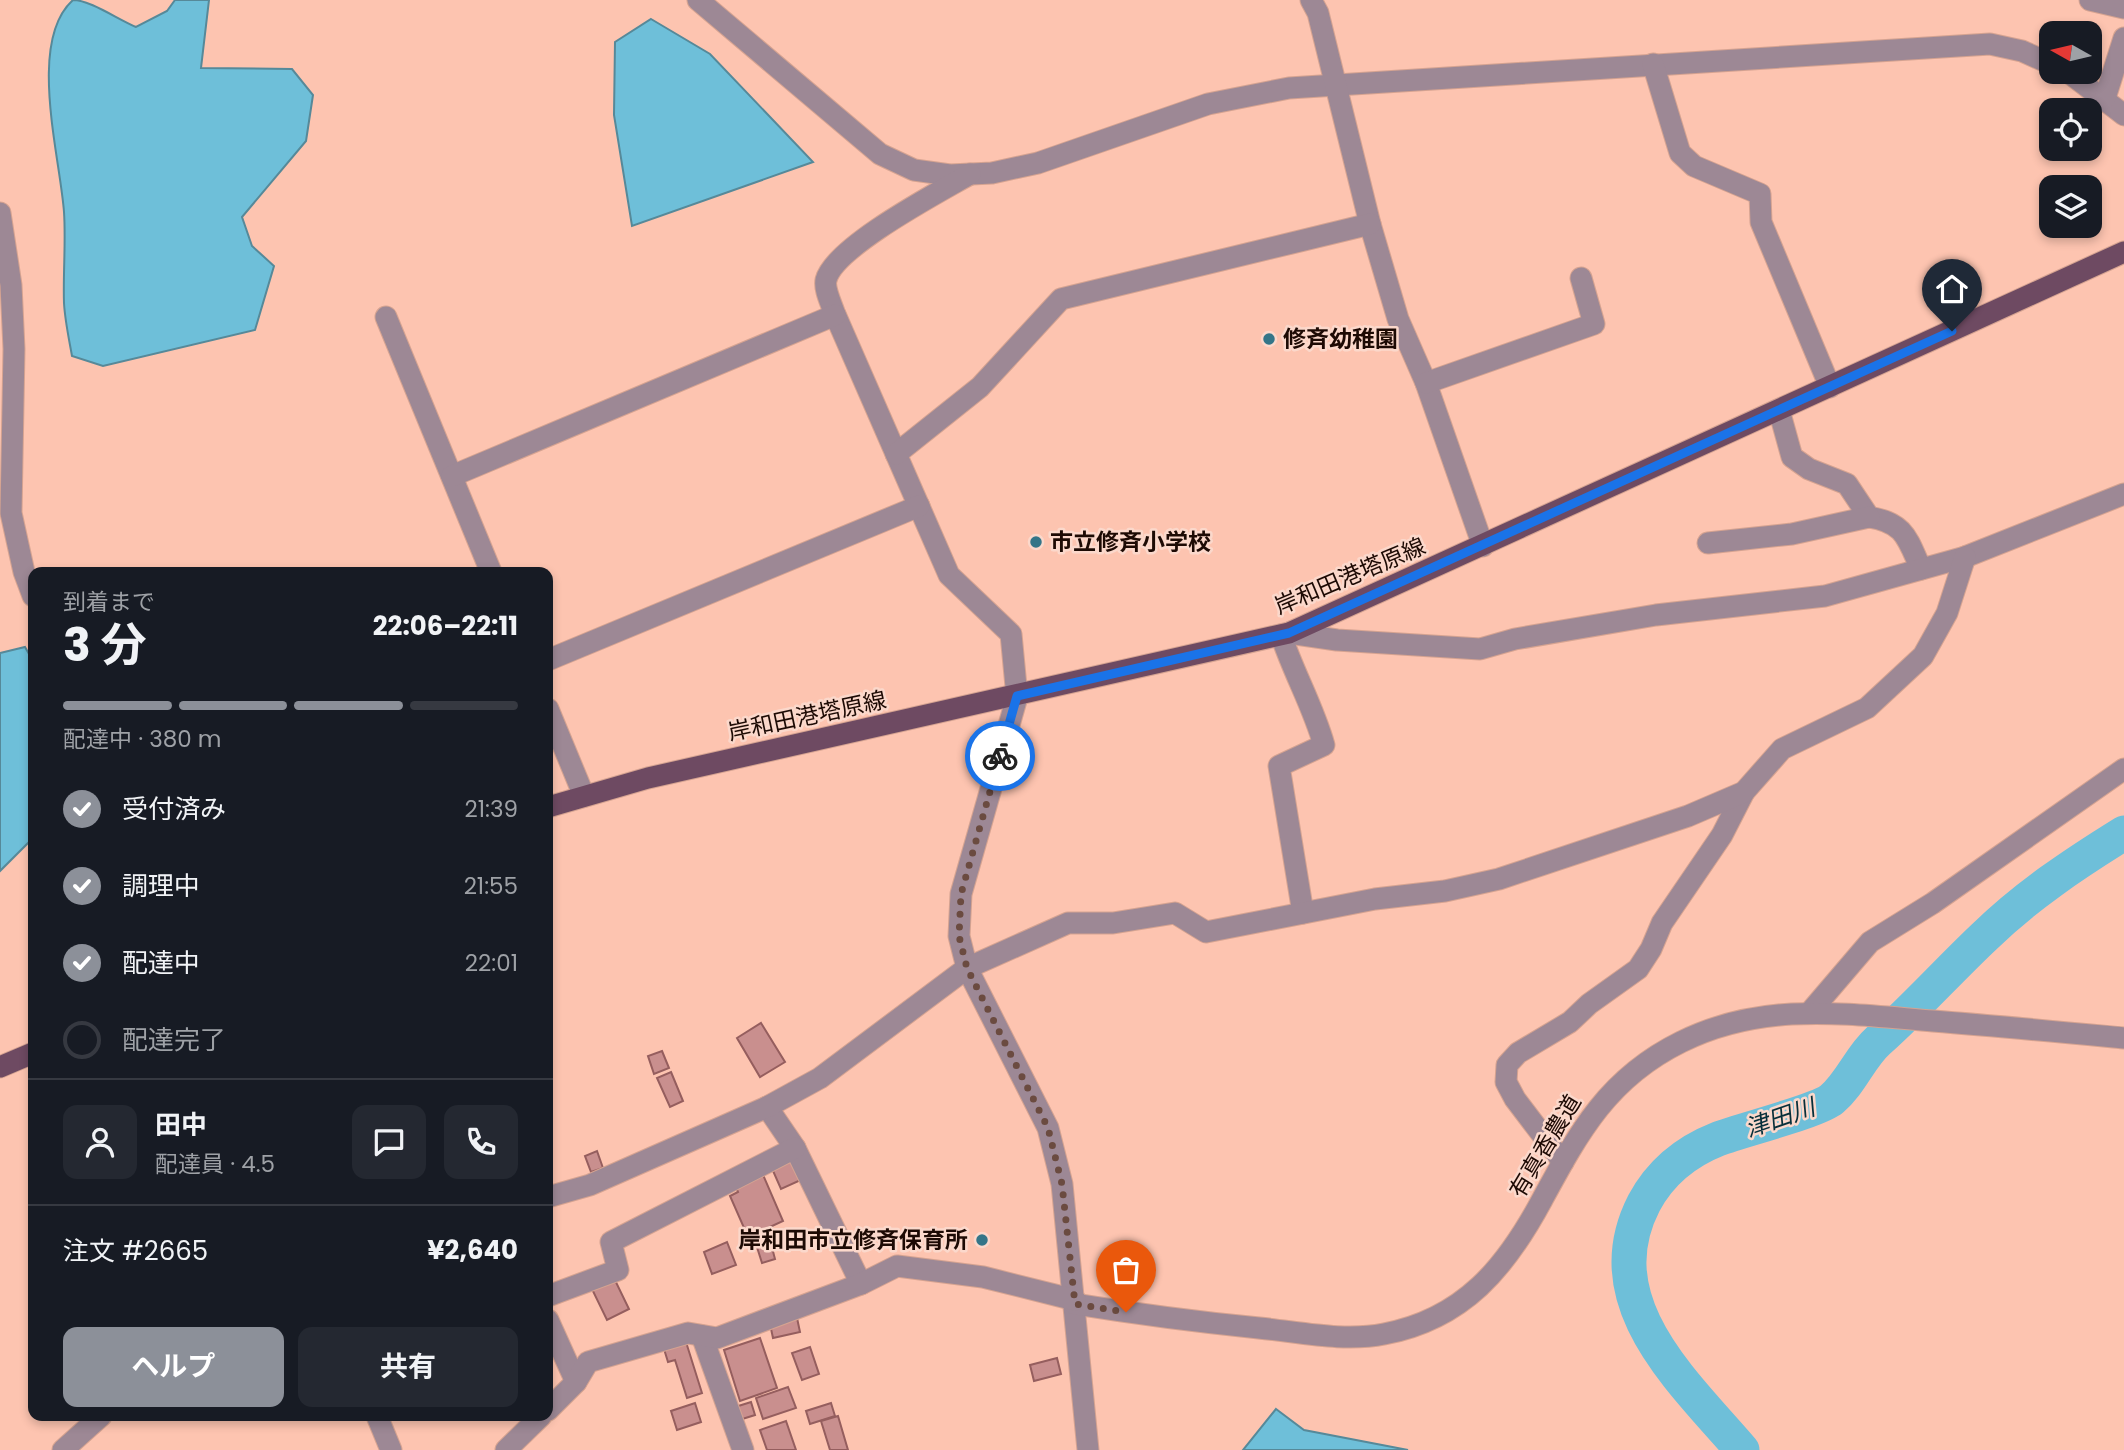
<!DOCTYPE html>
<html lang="ja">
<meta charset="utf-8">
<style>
body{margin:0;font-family:Poppins,"Noto Sans JP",sans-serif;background:#242831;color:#f1f3f6;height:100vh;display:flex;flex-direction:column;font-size:26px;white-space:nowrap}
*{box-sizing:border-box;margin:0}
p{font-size:23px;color:#9ea1a6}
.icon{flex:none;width:38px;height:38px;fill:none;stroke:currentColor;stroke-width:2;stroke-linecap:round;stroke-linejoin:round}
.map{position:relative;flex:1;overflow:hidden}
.details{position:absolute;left:28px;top:567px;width:525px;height:854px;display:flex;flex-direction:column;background:#171b24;border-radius:14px;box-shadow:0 4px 10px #0003}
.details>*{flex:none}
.needle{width:46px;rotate:278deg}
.controls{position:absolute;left:2039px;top:21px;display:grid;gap:14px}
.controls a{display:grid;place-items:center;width:63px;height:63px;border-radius:14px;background:#171b24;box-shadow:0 4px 10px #0003;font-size:35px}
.pin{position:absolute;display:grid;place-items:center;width:60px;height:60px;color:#fff;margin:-72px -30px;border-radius:50% 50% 50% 0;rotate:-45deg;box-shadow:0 0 7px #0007}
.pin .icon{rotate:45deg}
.courier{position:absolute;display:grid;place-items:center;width:70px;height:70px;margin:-35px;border:5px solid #1a73e8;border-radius:50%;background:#fff;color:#222;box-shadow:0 2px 9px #0007}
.head em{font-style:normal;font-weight:700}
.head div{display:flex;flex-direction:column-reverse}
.head{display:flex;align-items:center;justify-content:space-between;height:119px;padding:0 35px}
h1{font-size:46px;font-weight:700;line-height:52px}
.bar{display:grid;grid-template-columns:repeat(4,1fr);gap:10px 7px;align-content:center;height:84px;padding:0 35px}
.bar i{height:9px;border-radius:5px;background:#363941}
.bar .selected{background:#8c9099}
.bar p{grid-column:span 4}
.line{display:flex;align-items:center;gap:18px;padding:0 35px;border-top:2px solid #363941}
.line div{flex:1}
.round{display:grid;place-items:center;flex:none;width:74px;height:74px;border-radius:14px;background:#242831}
ol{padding:0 35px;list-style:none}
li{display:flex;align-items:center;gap:21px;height:77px}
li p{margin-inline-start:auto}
li .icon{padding:7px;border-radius:50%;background:#8c9099;color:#fff;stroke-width:4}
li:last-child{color:#9ea1a6}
li i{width:38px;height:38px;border:4px solid #363941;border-radius:50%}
.primary-button{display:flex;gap:14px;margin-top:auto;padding:14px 35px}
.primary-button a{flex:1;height:80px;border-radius:14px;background:#8c9099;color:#fff;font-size:28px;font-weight:700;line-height:80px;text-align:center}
.primary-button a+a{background:#242831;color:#f1f3f6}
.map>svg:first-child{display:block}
.water{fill:#6ebfd9;stroke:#568999;stroke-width:2}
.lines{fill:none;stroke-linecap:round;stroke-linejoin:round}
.river{stroke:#6ebfd9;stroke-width:35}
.building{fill:#c98f8e;stroke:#955e5e;stroke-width:2}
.minor-casing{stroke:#d5a391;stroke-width:23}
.major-casing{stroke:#d5a391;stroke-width:23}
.minor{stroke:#9d8895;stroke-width:21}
.major{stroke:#6e4a62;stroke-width:21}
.done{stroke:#6b4b40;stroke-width:7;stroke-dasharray:0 12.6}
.route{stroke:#1a73e8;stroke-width:9}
.poi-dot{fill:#347588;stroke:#fbd8cb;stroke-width:2.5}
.labels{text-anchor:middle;stroke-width:5;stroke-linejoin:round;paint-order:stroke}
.poi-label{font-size:23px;font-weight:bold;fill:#1d0a04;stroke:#fbd8cb;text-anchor:start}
.street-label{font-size:23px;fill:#1d0a04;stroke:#fbd8cb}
.water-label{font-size:24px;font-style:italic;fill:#072f3a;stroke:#fbd8cb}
</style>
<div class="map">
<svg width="2124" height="1450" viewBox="0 0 2124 1450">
<rect width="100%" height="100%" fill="#fdc4b0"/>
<g class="water">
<path d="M73 0C90 0 117 19 136 27L167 11 175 0H209L201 68 292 69 313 95 306 141 242 217 252 246 274 266 255 330 103 366 72 356C69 339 65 321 64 303 63 273 66 242 64 212 60 156 27 41 73 0Z"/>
<polygon points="651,19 710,54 813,162 632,226 614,115 615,42"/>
<polygon points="25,647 33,661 33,838 0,871 0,653"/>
<polygon points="1276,1409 1304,1430 1408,1450 1243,1450"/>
</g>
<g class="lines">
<path class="river" d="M1742 1450C1683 1381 1593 1302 1644 1203 1660 1173 1685 1152 1718 1139 1741 1130 1818 1111 1832 1099 1851 1083 1860 1057 1878 1041 1915 1008 1948 971 1984 937 2026 896 2074 864 2124 833"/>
</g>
<g class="building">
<polygon points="761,1023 785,1062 760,1077 737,1038"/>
<polygon points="662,1051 669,1068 654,1074 648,1056"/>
<polygon points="671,1072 683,1101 670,1107 657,1078"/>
<polygon points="597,1151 603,1168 591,1172 585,1156"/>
<polygon points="792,1154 803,1179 781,1189 770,1164"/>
<polygon points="760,1168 783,1221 748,1237 730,1196 738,1192 733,1180"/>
<polygon points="770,1240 775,1259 762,1263 756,1244"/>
<polygon points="727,1242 736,1265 712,1274 704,1252"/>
<polygon points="612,1274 629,1309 607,1320 590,1285"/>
<polygon points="797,1318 800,1332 773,1338 770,1324"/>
<polygon points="760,1338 777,1388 740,1401 724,1350"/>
<polygon points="686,1342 702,1393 687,1398 675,1360 668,1362 664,1349"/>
<polygon points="810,1347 819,1374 802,1380 792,1353"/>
<polygon points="1057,1358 1061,1374 1034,1381 1030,1365"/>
<polygon points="788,1387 796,1408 763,1419 756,1398"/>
<polygon points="751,1402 755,1415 736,1421 732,1408"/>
<polygon points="695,1403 701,1422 677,1430 671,1411"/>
<polygon points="831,1403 835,1416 810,1424 806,1411"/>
<polygon points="838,1416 848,1450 830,1450 821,1421"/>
<polygon points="786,1421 796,1450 767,1450 760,1430"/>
</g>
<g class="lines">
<defs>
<g id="minor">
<polyline points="698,0 880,154 914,170 950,175 992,173 1038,163 1208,104 1289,88 1990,44 2022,51 2051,64"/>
<polyline points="1311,0 1318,13 1370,224 1398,319 1426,383 1483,546"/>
<polyline points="2090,0 2124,8"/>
<polyline points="1653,64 1680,153 1694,166 1760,194 1761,222 1830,387"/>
<polyline points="2068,72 2124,115"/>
<polyline points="2105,98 2124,38"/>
<path d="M970 174C939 192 834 247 826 280 824 289 831 303 834 312L949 575 1011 634 1017 697 961 894 959 936 967 968 1048 1128 1062 1184 1088 1450"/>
<polyline points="0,213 11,285 14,349 11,513 24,572 33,596"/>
<polyline points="386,317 491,572"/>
<polyline points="1426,383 1594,324 1581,278"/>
<path d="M1779 410 1792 457 1809 469 1847 484 1869 517C1905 523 1907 538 1921 569"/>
<polyline points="896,454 980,387 1061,299 1370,224"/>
<polyline points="452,476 835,315"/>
<polyline points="1708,543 1792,534 1869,517"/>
<polyline points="1289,633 1337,640 1480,649 1515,639 1656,615 1825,596 1965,557 2124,494"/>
<path d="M1281 635C1294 674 1313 706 1324 745L1279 766 1303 913"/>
<polyline points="548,660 919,506"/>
<polyline points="548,709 584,796"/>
<polyline points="1811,1011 1870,942 1933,903 2124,769"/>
<polyline points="767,1107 795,1148 861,1284"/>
<polyline points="1563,1162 1515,1099 1506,1082 1507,1065 1518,1053 1570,1022 1589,1004 1638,969 1651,949 1662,923 1722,835 1744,792"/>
<polyline points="548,1197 590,1185 767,1107 820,1078 967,968 1068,923 1113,923 1175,913 1206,932 1375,899 1445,891 1499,879 1688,816 1744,792 1782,749 1867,708 1923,656 1947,613 1965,557"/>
<polyline points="548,1296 618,1270 611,1242 795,1148"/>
<path d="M1075 1304C1137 1314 1198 1322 1259 1328 1300 1332 1344 1342 1384 1334 1464 1319 1506 1267 1542 1200 1579 1132 1608 1078 1681 1042 1763 1001 1846 1014 1933 1021 1997 1026 2060 1032 2124 1038"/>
<polyline points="548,1320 576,1382"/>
<polyline points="702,1336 743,1450"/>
<polyline points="548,1410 576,1382 588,1362 688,1333 717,1338 861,1284 897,1266 983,1277 1075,1300"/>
<polyline points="377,1416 391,1450"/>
<polyline points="63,1450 101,1416"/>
<polyline points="506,1450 541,1416"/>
</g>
<g id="major">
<polyline points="548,807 648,778 1289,633 2124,252"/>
<polyline points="0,1067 33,1053"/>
</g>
</defs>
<use href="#minor" class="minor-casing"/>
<use href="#major" class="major-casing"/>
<use href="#minor" class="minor"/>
<use href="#major" class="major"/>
</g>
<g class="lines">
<polyline class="done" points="1000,756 961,894 959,936 967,968 1048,1128 1062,1184 1075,1304 1126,1312"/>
<polyline class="route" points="1000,756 1017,696 1289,633 1952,331"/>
</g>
<g class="poi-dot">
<circle cx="1269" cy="339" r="7"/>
<circle cx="1036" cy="542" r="7"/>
<circle cx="982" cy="1240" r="7"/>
</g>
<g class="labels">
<g class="poi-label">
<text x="1283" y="347">修斉幼稚園</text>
<text x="1050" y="550">市立修斉小学校</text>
<text x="968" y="1248" text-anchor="end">岸和田市立修斉保育所</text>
</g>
<g class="street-label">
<text transform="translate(1350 576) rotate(-23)" y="8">岸和田港塔原線</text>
<text transform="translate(807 716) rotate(-12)" y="8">岸和田港塔原線</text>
<text transform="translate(1545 1146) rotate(-59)" y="8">有真香農道</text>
</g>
<g class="water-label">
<text transform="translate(1780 1118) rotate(-19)" y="8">津田川</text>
</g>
</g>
</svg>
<div class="controls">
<a><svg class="needle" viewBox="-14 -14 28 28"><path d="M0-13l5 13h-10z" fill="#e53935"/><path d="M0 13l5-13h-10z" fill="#9ea1a6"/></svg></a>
<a><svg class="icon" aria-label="locate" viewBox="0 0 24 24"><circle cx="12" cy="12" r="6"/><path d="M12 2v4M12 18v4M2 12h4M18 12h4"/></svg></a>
<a><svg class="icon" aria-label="layers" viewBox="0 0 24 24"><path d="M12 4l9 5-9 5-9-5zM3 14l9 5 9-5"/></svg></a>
</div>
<div class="pin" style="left:1126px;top:1312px;background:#ea580c"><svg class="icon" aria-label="bag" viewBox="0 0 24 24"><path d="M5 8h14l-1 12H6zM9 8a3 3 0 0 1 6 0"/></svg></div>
<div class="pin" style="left:1952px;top:331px;background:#1f2937"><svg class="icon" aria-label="home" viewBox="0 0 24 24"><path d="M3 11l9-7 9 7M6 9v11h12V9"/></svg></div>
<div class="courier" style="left:1000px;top:756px"><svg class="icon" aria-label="bike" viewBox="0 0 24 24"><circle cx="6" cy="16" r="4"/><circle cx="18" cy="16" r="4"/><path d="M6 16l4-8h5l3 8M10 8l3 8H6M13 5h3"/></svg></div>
<section class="details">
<div class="head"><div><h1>3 分</h1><p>到着まで</p></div><em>22:06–22:11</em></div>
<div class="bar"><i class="selected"></i><i class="selected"></i><i class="selected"></i><i></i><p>配達中 · 380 m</p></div>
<ol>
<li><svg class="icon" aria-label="check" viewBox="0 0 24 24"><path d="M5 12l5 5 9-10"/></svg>受付済み<p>21:39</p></li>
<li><svg class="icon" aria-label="check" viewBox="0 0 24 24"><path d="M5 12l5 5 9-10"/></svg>調理中<p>21:55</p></li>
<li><svg class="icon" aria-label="check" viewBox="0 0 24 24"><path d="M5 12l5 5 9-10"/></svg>配達中<p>22:01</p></li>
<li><i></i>配達完了</li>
</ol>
<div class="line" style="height:126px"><a class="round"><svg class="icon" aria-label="person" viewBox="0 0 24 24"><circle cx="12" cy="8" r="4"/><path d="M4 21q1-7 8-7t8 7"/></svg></a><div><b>田中</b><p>配達員 · 4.5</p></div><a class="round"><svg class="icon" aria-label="chat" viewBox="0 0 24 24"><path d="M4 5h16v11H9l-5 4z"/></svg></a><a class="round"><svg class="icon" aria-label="phone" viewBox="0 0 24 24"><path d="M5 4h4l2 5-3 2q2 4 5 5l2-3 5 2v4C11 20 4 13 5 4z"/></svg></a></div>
<div class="line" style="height:91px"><div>注文 #2665</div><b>¥2,640</b></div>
<div class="primary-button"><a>ヘルプ</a><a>共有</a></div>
</section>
</div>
